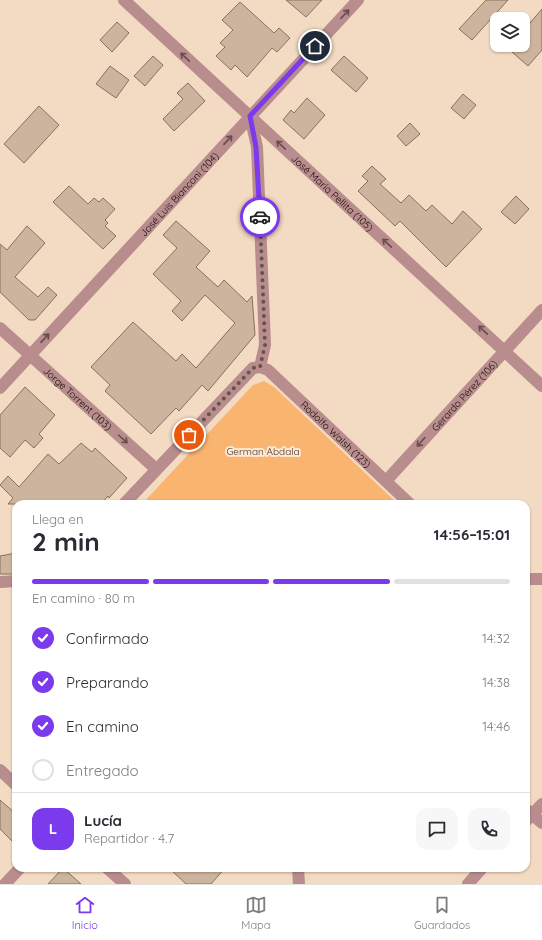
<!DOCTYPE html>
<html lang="es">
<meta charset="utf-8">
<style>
body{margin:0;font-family:Quicksand,sans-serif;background:#f7f7f7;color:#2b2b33;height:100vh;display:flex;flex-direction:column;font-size:15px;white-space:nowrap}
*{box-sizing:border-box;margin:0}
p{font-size:13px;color:#7c7c81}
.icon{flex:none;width:22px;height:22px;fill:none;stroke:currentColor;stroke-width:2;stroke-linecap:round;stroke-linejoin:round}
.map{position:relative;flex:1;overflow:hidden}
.details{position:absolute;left:12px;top:500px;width:518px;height:372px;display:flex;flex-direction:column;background:#fff;border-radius:12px;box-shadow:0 1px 3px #0004}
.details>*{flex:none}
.controls{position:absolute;left:490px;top:12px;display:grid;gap:8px}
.controls a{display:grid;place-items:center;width:40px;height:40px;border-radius:8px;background:#fff;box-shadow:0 1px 3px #0004;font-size:20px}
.pin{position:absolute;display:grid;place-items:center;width:34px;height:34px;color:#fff;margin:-17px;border:2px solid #fff;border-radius:50%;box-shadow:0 1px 4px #0007}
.courier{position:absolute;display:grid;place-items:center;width:40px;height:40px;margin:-20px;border:3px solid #7c3aed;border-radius:50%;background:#fff;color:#222;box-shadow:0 1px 5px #0007}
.headline em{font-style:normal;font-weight:800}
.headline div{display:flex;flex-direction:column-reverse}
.headline{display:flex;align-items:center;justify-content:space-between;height:68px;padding:0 20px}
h1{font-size:26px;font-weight:800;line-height:30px}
.bar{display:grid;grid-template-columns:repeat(4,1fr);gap:6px 4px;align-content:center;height:48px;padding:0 20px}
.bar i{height:5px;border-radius:3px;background:#e1e1e2}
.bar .active{background:#7c3aed}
.bar p{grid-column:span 4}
.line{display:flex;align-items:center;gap:10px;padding:0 20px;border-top:1px solid #e1e1e2}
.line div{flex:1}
.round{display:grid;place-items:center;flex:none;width:42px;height:42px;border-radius:12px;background:#f7f7f7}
ol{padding:0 20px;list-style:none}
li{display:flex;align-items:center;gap:12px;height:44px}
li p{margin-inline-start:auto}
li .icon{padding:4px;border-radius:50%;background:#7c3aed;color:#fff;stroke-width:4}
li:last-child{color:#7c7c81}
li i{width:22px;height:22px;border:2px solid #e1e1e2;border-radius:50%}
.dock{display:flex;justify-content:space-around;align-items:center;height:56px;border-top:1px solid #e1e1e2;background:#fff;font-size:11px;color:#7c7c81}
.dock a{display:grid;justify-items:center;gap:2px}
.dock .active{color:#7c3aed}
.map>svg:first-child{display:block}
.green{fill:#f9b570}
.building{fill:#cdb49e;stroke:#88715c}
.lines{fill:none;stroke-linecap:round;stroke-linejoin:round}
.minor{stroke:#b98d8e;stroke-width:12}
.oneway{stroke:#684e4a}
.done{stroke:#635548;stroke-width:4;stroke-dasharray:0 7.2}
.route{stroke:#7c3aed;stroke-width:5}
.labels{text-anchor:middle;stroke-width:4;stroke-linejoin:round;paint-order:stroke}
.street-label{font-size:10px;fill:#160e06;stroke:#fce8d5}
.park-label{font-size:10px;fill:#4f3315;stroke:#fce8d5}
</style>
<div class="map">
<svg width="542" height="884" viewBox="0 0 542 884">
<rect width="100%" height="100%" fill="#f3dac2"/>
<polygon class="green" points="264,381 274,387 398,504 142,504 253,385"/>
<g class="building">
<polygon points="286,0 322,0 306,17"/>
<polygon points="486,0 508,0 472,40 459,29"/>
<polygon points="240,2 274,33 279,28 290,38 277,52 272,48 247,77 235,65 231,70 216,56 225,47 220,43 233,30 222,20"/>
<polygon points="542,9 542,50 528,66 504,45 523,45 523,31"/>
<polygon points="117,22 129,33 112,52 100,40"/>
<polygon points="153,56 163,65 145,86 134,76"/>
<polygon points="344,56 368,78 356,92 331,70"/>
<polygon points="110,66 129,80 116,98 96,84"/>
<polygon points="188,83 205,101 174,131 163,119 183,99 177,93"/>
<polygon points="463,94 476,105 464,119 451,108"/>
<polygon points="307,98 325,115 304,139 283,120 291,110 294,113"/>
<polygon points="39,106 59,125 24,163 4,144"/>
<polygon points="410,123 420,134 406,146 397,136"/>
<polygon points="372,166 386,179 380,184 401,203 409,195 426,211 432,205 452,224 463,211 482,229 446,267 400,221 395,226 358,191 368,181 362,176"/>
<polygon points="69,186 88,204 94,198 99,202 103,198 115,209 105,220 108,223 105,226 116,236 103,249 53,202"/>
<polygon points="516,196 529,209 515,224 501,212"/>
<polygon points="176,221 210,251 196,267 218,287 224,280 247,302 252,296 255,335 208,391 202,385 179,411 176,408 151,434 105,391 110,385 91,367 133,322 176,361 182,354 196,368 235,323 205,295 182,321 172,311 181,301 153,274 177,248 163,235"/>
<polygon points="27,226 45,243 15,277 38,297 48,287 57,295 35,320 29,320 0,292 0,244 7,250"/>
<polygon points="25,387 55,415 39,434 43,438 34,448 25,440 10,457 0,448 0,415"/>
<polygon points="81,443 92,452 95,448 127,478 109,498 108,496 101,504 8,504 13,498 0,485 8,476 19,487 48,454 59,464"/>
<polygon points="16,553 16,574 0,574 0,556"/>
<polygon points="0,800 16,814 16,845 0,829"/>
<polygon points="63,868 81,884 48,884"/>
<polygon points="169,868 225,868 211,884 186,884"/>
</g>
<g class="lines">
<g class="minor">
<path id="s1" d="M124 0 542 386"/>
<polyline points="250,116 257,147 265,345 260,367"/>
<path id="s2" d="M0 328 156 469"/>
<path id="s3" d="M260 367 268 370 410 504"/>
<path id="s4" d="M0 388 358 0"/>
<path id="s5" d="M386 481 542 310"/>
<polyline points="124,504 253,368 260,367"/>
<polyline points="526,579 542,579"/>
<polyline points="0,582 16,581"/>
<polyline points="0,770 16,785"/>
<polyline points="527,810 542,823"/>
<polyline points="526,821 542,804"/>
<polyline points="107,868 125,884"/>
<polyline points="298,868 299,884"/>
<polyline points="5,884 20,868"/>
<polyline points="468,884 482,868"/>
</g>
</g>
<defs><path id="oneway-shaft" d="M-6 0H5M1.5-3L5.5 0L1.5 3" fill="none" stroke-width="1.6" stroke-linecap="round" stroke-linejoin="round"/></defs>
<g class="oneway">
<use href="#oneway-shaft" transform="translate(345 14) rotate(-47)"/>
<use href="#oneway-shaft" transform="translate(185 57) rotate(-137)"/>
<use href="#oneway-shaft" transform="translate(228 140) rotate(-47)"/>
<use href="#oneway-shaft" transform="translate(281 145) rotate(-137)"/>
<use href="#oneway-shaft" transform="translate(387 243) rotate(-137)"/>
<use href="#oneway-shaft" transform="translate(483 330) rotate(-137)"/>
<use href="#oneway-shaft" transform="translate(45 338) rotate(-47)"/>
<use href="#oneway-shaft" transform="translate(123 439) rotate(42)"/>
<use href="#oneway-shaft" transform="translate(421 442) rotate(132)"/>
</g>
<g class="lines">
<polyline class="done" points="189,435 253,368 260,367 265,345 260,217"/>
<polyline class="route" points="260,217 256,147 250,116 315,46"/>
</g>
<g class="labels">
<g class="street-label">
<text dy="4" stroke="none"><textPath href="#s4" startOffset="264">José Luis Bianconi (104)</textPath></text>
<text dy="4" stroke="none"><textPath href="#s1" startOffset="284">José María Pellita (105)</textPath></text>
<text dy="4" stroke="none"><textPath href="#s5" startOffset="116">Gerardo Pérez (106)</textPath></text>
<text dy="4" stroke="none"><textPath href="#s2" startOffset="105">Jorge Torrent (103)</textPath></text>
<text dy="4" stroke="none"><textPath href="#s3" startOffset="102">Rodolfo Walsh (123)</textPath></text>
</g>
<g class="park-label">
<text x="263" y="455">German Abdala</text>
</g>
</g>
</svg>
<div class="controls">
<a><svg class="icon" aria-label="layers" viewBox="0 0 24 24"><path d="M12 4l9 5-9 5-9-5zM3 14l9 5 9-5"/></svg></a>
</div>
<div class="pin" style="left:189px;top:435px;background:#ea580c"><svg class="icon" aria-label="bag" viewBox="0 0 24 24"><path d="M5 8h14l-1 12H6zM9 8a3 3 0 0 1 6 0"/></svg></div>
<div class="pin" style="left:315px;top:46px;background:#1f2937"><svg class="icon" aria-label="home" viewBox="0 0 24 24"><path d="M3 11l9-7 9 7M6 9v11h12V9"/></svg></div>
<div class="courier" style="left:260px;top:217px"><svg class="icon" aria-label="car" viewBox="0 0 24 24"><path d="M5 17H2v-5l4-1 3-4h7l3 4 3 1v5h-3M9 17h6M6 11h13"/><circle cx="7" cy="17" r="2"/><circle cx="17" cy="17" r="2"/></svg></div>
<section class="details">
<div class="headline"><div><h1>2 min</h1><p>Llega en</p></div><em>14:56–15:01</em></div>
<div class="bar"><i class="active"></i><i class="active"></i><i class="active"></i><i></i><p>En camino · 80 m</p></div>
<ol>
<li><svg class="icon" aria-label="check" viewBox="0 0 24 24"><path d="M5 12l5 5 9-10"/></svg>Confirmado<p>14:32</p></li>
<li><svg class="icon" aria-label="check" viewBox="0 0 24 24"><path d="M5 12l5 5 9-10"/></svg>Preparando<p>14:38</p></li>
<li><svg class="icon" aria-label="check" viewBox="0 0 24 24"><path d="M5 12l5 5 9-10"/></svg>En camino<p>14:46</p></li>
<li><i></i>Entregado</li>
</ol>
<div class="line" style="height:72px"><b class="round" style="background:#7c3aed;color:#fff">L</b><div><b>Lucía</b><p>Repartidor · 4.7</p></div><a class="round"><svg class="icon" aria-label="chat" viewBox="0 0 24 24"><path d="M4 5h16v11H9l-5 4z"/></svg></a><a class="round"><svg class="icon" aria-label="phone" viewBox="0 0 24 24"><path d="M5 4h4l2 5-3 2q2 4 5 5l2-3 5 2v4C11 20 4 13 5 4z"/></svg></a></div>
</section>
</div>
<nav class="dock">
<a class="active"><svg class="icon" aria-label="home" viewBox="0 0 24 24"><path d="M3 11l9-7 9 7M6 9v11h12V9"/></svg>Inicio</a>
<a><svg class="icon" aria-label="map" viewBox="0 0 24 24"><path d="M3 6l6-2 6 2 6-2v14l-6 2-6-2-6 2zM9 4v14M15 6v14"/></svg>Mapa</a>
<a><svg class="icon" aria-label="saved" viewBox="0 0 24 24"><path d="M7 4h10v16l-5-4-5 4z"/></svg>Guardados</a>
</nav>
